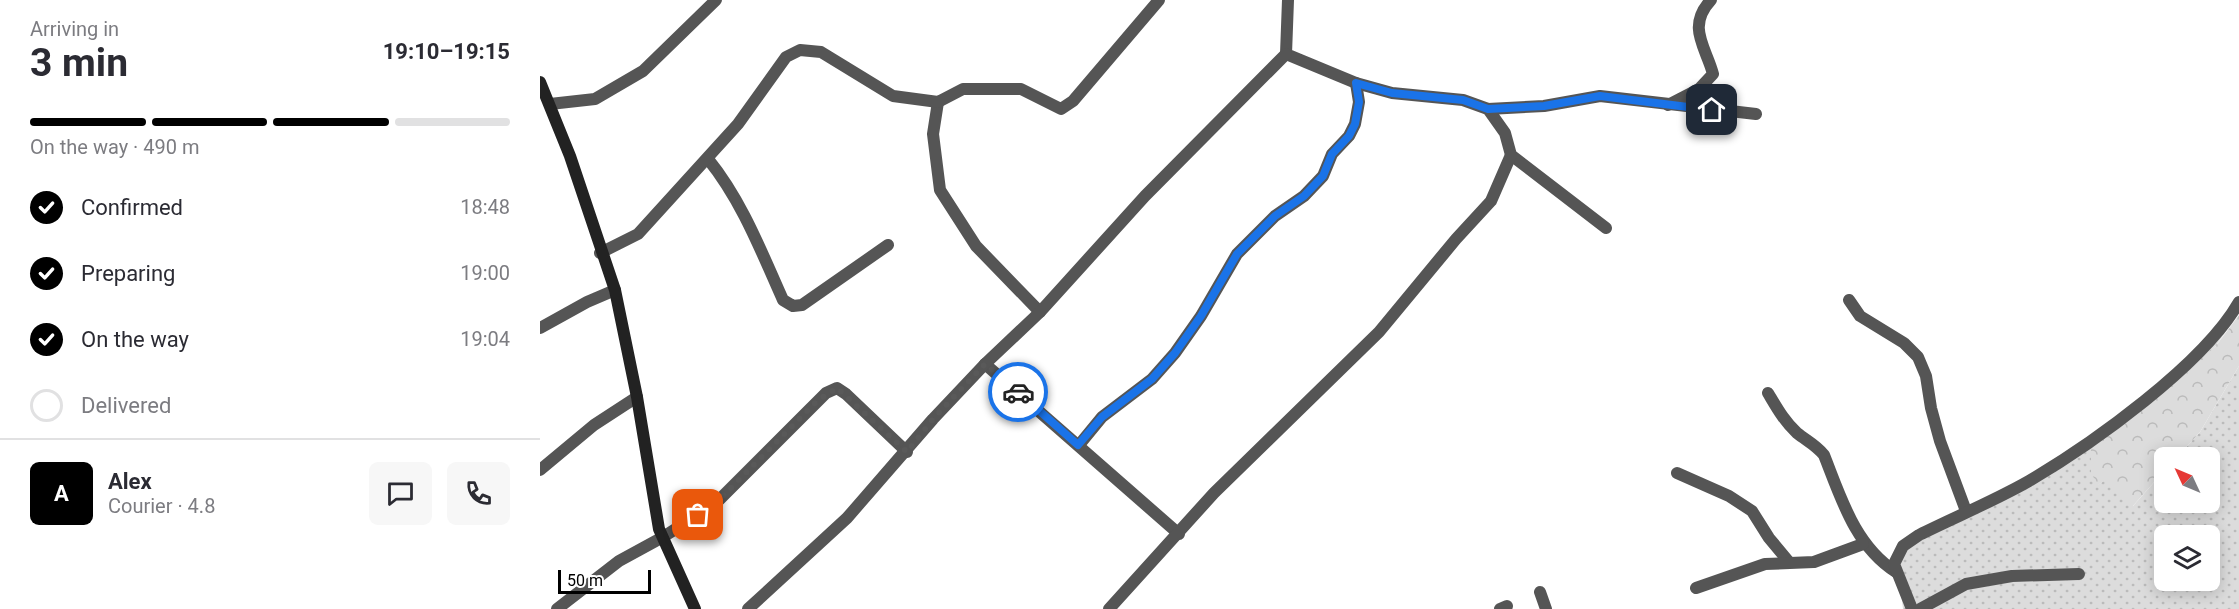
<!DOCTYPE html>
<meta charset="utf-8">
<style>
body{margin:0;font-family:Roboto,sans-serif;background:#f7f7f7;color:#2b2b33;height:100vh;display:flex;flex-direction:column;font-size:22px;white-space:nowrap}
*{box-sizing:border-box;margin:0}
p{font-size:20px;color:#7c7c81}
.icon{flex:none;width:33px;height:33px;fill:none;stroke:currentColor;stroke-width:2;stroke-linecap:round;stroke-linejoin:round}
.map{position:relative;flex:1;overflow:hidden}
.details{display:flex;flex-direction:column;background:#fff;width:540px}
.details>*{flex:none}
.needle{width:39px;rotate:314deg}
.tools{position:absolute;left:1614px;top:447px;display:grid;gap:12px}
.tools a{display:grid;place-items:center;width:66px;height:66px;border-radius:9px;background:#fff;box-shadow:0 3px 15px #0003;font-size:30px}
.scale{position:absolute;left:18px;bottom:15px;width:93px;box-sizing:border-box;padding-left:6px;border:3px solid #000;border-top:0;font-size:16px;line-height:21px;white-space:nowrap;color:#000;-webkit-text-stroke:4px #fff;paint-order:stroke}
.pin{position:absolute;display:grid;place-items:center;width:51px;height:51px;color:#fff;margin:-26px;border-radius:12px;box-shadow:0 3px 9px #0006}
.courier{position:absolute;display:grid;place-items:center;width:60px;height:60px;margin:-30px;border:4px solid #1a73e8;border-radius:50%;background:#fff;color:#222;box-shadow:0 2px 8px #0007}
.headline em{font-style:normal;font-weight:700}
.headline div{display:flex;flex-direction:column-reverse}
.headline{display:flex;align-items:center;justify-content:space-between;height:102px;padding:0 30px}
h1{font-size:39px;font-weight:700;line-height:45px}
.bar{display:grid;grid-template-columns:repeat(4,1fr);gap:9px 6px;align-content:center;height:72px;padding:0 30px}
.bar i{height:8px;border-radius:4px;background:#e1e1e2}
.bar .selected{background:#000}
.bar p{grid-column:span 4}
.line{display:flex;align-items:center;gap:15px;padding:0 30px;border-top:2px solid #e1e1e2}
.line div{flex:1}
.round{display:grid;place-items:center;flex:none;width:63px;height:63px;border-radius:9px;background:#f7f7f7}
ol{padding:0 30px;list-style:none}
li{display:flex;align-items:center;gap:18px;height:66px}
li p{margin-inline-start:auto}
li .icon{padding:6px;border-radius:50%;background:#000;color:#fff;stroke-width:4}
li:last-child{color:#7c7c81}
li i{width:33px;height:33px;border:3px solid #e1e1e2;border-radius:50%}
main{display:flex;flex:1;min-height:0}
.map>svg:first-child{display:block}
.grass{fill:url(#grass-dots);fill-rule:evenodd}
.forest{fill:url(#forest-crowns)}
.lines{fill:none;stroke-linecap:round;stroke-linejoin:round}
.street{stroke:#555;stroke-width:12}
.secondary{stroke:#222;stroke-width:12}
.done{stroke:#595959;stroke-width:6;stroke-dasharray:0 10.8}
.route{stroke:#1a73e8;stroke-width:8}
</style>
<main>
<section class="details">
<div class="headline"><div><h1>3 min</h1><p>Arriving in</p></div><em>19:10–19:15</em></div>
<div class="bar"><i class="selected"></i><i class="selected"></i><i class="selected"></i><i></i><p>On the way · 490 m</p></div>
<ol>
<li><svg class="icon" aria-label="check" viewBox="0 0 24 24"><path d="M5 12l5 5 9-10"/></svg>Confirmed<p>18:48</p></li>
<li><svg class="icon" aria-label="check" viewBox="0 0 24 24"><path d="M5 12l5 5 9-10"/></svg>Preparing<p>19:00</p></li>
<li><svg class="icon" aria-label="check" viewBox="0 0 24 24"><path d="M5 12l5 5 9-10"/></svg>On the way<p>19:04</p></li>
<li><i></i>Delivered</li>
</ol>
<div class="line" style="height:108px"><b class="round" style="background:#000;color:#fff">A</b><div><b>Alex</b><p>Courier · 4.8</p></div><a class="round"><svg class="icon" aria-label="chat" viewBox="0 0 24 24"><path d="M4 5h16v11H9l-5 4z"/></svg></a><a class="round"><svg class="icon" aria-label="phone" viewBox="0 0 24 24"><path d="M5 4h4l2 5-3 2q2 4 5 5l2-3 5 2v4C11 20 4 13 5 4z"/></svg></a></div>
</section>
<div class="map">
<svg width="1699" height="609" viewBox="0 0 1699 609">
<defs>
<pattern id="grass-dots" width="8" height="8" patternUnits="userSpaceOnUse" patternTransform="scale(1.5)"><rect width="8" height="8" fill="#dcdcdc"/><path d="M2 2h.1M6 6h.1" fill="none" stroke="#bbb" stroke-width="1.8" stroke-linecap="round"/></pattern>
<pattern id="forest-crowns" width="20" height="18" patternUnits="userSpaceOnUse" patternTransform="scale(1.5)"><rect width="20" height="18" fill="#dcdcdc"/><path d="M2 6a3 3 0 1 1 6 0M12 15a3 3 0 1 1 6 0" fill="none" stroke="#bbb"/></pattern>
</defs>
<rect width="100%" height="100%" fill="#fff"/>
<path class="grass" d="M1699 313 1675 347 1558 485 1567 478 1593 506 1624 471V502H1670V458L1637 457 1660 432 1699 366V609H1363L1356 553C1472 486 1617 421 1699 313ZM1624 536H1670V580H1624Z"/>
<polygon class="forest" points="1699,315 1699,366 1660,432 1637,457 1624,458 1624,471 1592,507 1567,479 1558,485 1551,473 1551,449 1675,347"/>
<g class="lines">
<g class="street">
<polyline points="748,0 746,54 816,83 852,93 923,100 948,109 965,133 971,155 1066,228"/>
<polyline points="398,102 393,134 400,190 436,246 500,312"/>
<polyline points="10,104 55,99 103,71 176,0"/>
<path d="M1128 105 1159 89 1173 74C1166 47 1146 27 1171 0"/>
<polyline points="948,109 1004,106 1060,96 1216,114"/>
<path d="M168 159C202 201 221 251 243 300L253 306 262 305 348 245"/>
<polyline points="60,253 98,234 198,124 246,57 260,50 281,52 353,96 398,102 423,89 481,89 521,109 533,101 619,0"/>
<polyline points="1309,300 1320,316 1364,343 1378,357 1386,376 1391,408 1400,441 1426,511"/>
<polyline points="0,328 47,302 75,290"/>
<polyline points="445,364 639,534"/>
<path d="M1228 393C1237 408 1244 421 1257 433 1267 441 1276 445 1284 455 1301 498 1315 546 1356 572"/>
<polyline points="539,445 562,417 612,379 635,353 661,316 697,254 735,216 764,196 783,176 792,154 809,136 815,124 819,102 816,83"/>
<polyline points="0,470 54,425 97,397"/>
<polyline points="1137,473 1189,496 1212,511 1229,538 1249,562"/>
<polyline points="1156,588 1225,564 1274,562 1323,544"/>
<polyline points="1000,592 1006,609"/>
<polyline points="17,609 79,561 123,537 175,504 286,393 297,388 306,394 367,452"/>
<polyline points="208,609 307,518 393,419 445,364 500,312 605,196 746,54"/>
<polyline points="569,609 674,493 839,332 916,239 951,201 971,155"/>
<polyline points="960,609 967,606"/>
<path d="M1372 609 1354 564 1363 546 1379 535C1415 517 1454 501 1489 481 1552 444 1663 365 1699 302"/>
<polyline points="1380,609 1426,584 1472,576 1539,574"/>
</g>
<polyline class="secondary" points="0,82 30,156 75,290 97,397 119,529 155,609"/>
</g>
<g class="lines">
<polyline class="done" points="158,515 175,504 277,401 297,388 367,452 393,419 445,364 478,392"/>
<polyline class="route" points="478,392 538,445 562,417 612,379 635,353 661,316 697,254 735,216 764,196 783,176 792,154 809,136 815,124 819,102 816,83 852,93 923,100 948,109 1004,106 1060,96 1172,110"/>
</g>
</svg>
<div class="tools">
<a><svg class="needle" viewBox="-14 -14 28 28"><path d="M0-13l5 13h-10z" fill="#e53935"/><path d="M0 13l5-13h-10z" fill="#7c7c81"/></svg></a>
<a><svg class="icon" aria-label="layers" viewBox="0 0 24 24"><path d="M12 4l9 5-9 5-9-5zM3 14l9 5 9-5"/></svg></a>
</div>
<div class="scale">50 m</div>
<div class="pin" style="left:158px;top:515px;background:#ea580c"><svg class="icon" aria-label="bag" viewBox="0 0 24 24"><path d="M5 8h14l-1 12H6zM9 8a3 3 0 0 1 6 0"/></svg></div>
<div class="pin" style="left:1172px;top:110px;background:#1f2937"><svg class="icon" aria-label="home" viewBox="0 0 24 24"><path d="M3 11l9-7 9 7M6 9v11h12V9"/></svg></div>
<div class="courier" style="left:478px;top:392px"><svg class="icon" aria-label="car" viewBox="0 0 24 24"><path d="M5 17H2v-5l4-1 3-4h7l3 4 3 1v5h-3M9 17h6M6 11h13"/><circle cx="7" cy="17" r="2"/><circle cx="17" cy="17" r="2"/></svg></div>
</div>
</main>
